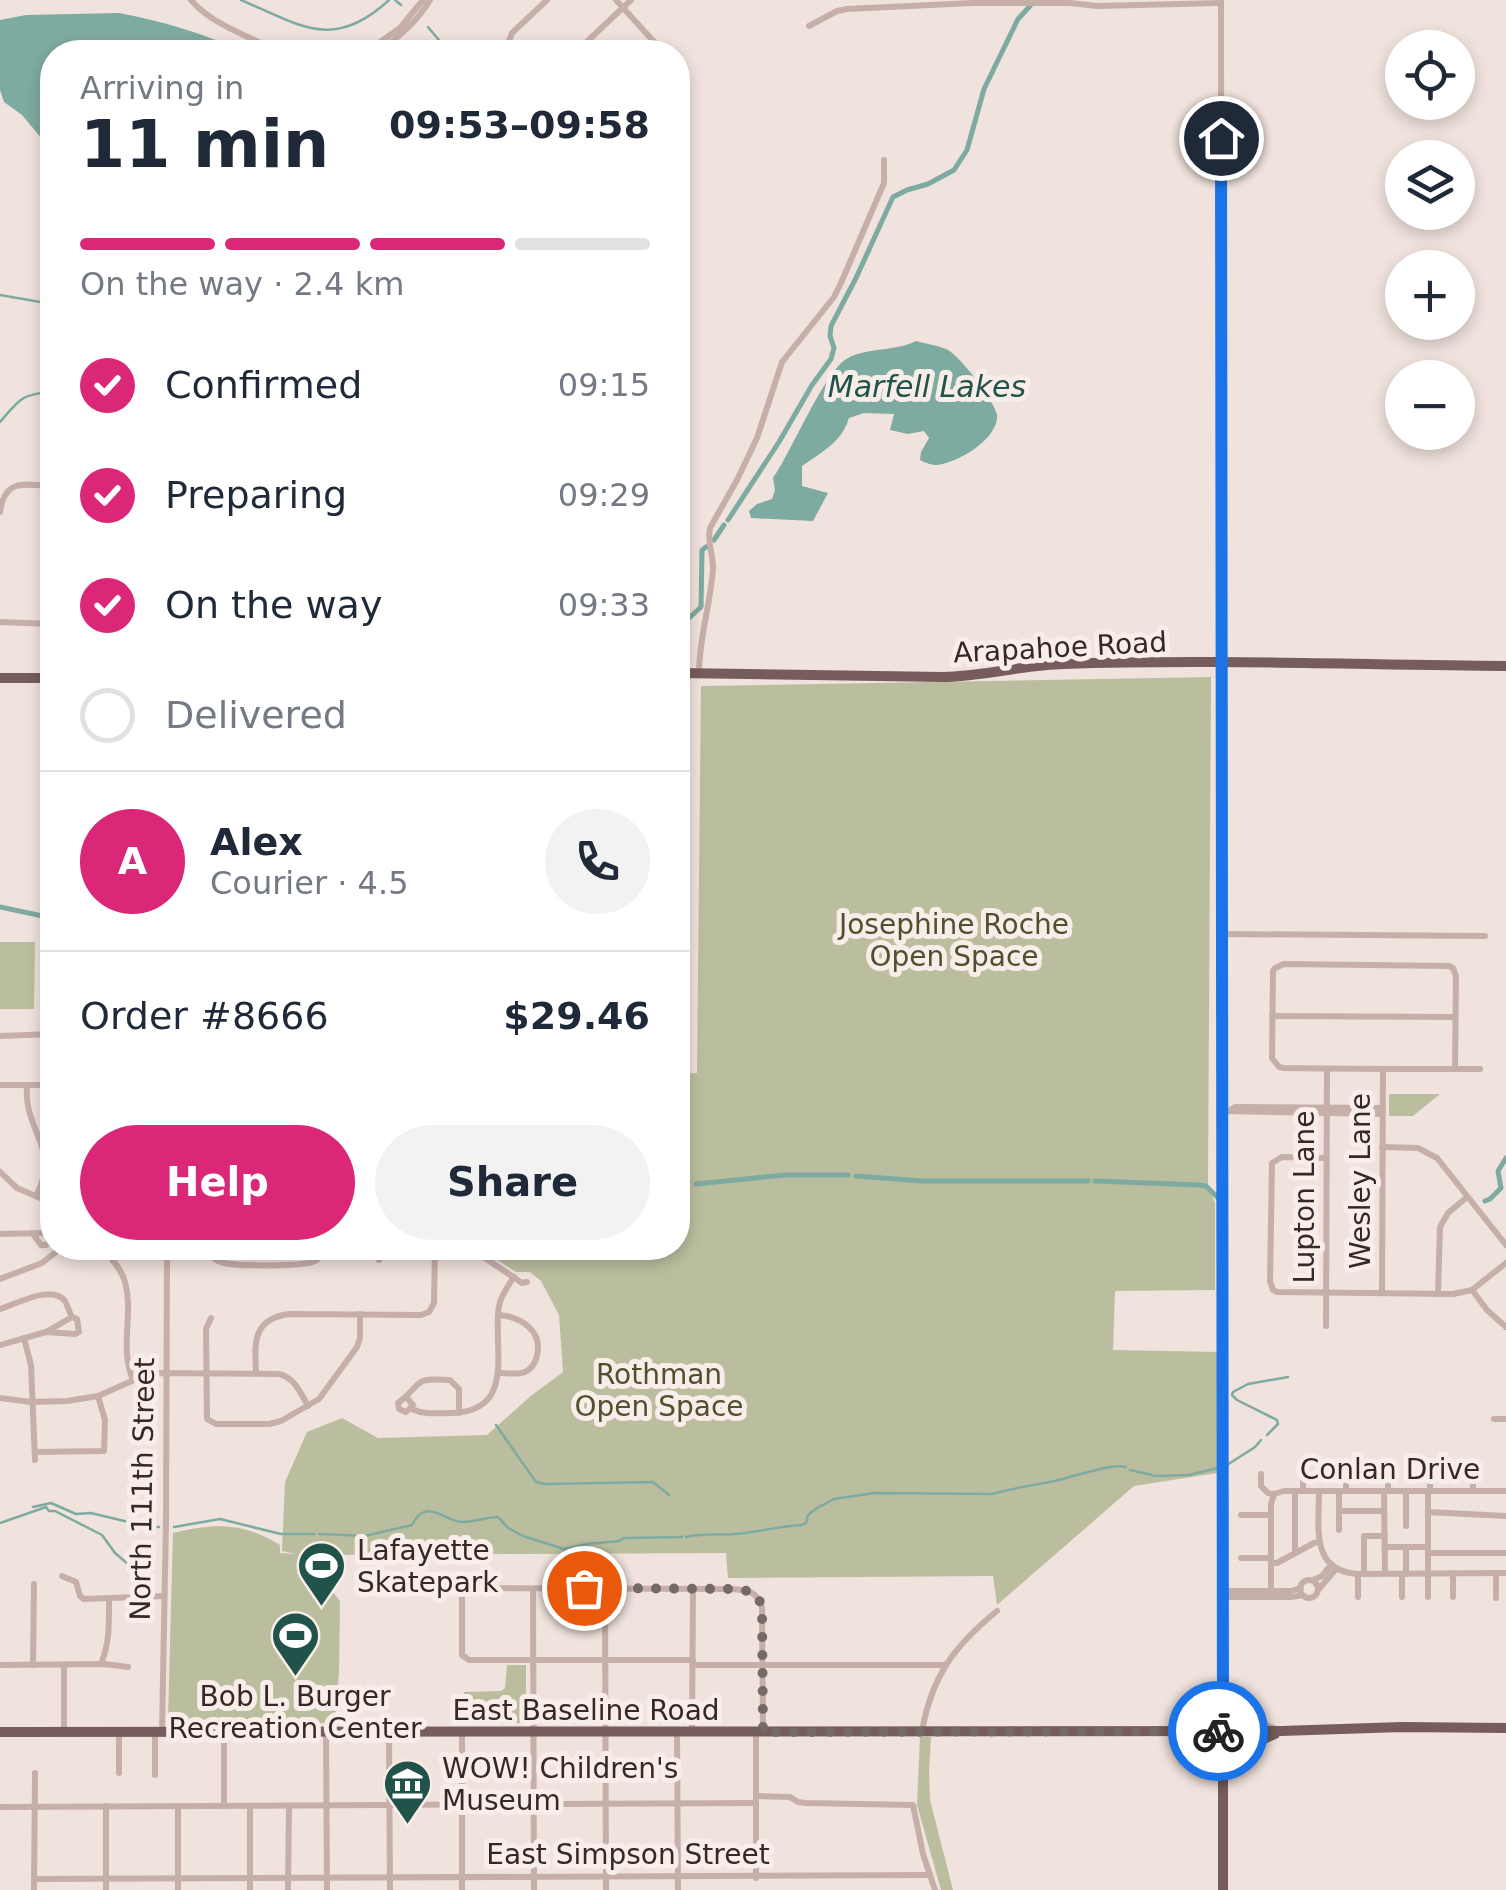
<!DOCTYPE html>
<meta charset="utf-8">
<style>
body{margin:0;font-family:"DejaVu Sans",sans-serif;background:#f2f2f3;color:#1f2937;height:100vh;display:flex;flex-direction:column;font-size:38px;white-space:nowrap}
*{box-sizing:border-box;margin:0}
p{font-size:32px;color:#747a83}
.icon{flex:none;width:55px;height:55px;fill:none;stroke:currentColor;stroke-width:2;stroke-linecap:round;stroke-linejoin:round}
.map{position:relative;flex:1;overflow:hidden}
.panel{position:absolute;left:40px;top:40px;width:650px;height:1220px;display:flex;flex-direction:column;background:#fff;border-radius:40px;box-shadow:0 5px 15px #0003}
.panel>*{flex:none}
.controls{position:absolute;left:1385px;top:30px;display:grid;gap:20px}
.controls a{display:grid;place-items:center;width:90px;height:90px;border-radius:50%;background:#fff;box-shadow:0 5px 15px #0003;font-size:50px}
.pin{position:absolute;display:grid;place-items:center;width:85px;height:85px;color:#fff;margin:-42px;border:5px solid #fff;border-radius:50%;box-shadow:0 2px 10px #0007}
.courier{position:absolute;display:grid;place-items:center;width:100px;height:100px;margin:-50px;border:8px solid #1a73e8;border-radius:50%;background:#fff;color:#222;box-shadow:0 2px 12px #0007}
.overview em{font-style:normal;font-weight:600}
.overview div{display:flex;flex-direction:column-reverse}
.overview{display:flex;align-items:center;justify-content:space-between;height:170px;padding:0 40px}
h1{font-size:65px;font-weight:600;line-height:75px}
.bar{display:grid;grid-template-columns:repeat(4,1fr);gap:15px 10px;align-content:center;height:120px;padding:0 40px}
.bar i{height:12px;border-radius:8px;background:#e0e1e3}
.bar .selected{background:#db2777}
.bar p{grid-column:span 4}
.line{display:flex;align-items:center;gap:25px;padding:0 40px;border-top:2px solid #e0e1e3}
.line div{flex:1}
.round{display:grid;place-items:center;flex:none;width:105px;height:105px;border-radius:52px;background:#f2f2f3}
ol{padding:0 40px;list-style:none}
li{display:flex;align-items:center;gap:30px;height:110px}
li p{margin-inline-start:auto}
li .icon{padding:10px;border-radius:50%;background:#db2777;color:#fff;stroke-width:4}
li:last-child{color:#747a83}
li i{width:55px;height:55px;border:5px solid #e0e1e3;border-radius:50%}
.action{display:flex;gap:20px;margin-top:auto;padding:20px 40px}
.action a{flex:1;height:115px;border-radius:60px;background:#db2777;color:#fff;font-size:40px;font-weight:600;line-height:115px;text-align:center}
.action a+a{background:#f2f2f3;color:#1f2937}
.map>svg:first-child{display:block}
.green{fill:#bbbe9e}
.water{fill:#7eaba1}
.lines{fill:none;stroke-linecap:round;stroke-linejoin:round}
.stream{stroke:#7eaba1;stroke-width:2.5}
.canal{stroke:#7eaba1;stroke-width:5}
.minor{stroke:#c7afa9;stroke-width:6}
.major{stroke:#765d5b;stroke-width:10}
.done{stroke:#766a67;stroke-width:10;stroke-dasharray:0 18}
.route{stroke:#1a73e8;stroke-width:12}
.labels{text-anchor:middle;stroke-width:10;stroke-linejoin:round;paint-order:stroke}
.street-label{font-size:28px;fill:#352928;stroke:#f8ede8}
.park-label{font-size:28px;fill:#4d512e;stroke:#f8ede8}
.poi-label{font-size:28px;fill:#352928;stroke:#f8ede8;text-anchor:start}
.water-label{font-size:30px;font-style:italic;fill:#21534a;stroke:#f8ede8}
</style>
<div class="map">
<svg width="1506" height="1890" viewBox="0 0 1506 1890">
<rect width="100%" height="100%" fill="#f0e2dc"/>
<g class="green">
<path d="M1211 677 1208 1185 1215 1203V1290L1115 1291 1113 1350 1219 1352 1220 1441 1217 1473 1134 1486 997 1605 993 1576 728 1578 726 1553 319 1555V1575L340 1601 339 1672 335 1723 174 1724 168 1718 173 1533C215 1523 242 1522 280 1545V1553L296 1554 282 1551 285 1482 307 1432 342 1418 378 1438 487 1435 532 1395 563 1372 559 1315 541 1281 530 1272H516L479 1248H678V1074L697 1073 701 686Z"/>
<polygon points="0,942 35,942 34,1009 0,1009"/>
<polygon points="1389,1094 1440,1094 1413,1116 1389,1116"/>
<polygon points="507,1665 526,1665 526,1723 451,1723 451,1703 457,1703 457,1708 464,1708 464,1692 501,1691 505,1688"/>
<polygon points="920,1737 931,1737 929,1771 930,1800 953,1890 941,1890 917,1805"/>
</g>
<g class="water">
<path d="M119 13C162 21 205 34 245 52H52V155L48 146 22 115 4 102 0 90V20L26 15Z"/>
<path d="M916 341C926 344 937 345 946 349 959 354 996 403 997 415 999 439 956 464 935 465 931 465 924 462 920 460L921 452 929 438 924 431 908 434 890 430 894 414 864 413 849 418C841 443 823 451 802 466V486L828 493 813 521 751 518 749 511 757 504 772 499 775 490 773 478C791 453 826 368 848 358 869 347 893 352 916 341Z"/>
</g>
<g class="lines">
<g class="stream">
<path d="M241 0C300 25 333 52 389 0"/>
<polyline points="395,0 401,5"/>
<polyline points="428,27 449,52"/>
<polyline points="0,295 52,304"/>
<path d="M0 422C20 399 21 394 52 392"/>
<polyline points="496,1425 536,1482 545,1484 653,1482 669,1495"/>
<polyline points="1267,1435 1278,1424 1277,1420 1237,1400 1232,1395 1233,1392 1248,1384 1288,1377"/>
<polyline points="1227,1465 1255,1447 1261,1440"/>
<polyline points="1130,1470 1152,1475"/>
<polyline points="1154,1476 1189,1475 1218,1468"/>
<polyline points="33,1507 51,1503 76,1514 91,1513 149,1527 159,1527"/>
<polyline points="0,1523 46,1507 49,1511 55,1511 102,1535 115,1553 148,1581"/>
<polyline points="174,1527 220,1519 281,1534 314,1534"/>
<path d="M319 1534 365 1536 412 1525C427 1496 444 1522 463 1522 475 1522 486 1517 498 1517L508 1528 523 1536 564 1549 587 1544 619 1541 624 1538 682 1537"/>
<path d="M686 1537C702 1532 719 1536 736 1534 758 1532 780 1526 802 1525L806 1523 808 1515 817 1508 834 1499 874 1493 992 1494C1013 1488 1034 1485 1055 1481 1073 1477 1111 1463 1126 1467"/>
</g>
<g class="canal">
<polyline points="728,520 779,442 812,385 831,359 834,348 830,336 831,326 856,278 893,197 907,190 928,184 954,170 967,150 984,89 1018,19 1030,6"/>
<polyline points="714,540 724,525"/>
<polyline points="678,628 701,607 702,550 706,547"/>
<polyline points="0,907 52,918"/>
<polyline points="856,1176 922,1181 1088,1181"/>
<polyline points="678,1180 688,1182"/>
<polyline points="1095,1181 1199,1185 1206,1186 1219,1199"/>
<polyline points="696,1184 785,1175 848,1175"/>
<polyline points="1485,1201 1490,1199 1501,1188 1498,1171 1506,1158"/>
<polyline points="513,1248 523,1248"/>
</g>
<g class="minor">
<path d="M191 0C213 26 249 35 278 52"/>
<polyline points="616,0 656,44 658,52"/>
<polyline points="1221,0 1223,1731"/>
<polyline points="809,26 837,11 847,9 972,3 1070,3 1097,6 1221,3"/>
<polyline points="366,52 400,28 423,0"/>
<path d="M377 52C399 38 416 23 430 0"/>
<polyline points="517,52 509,41 512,33 547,0"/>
<polyline points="576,52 631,0"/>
<path d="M0 512C5 477 25 485 52 486"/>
<polyline points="0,622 52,624"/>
<path d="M699 673C699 637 711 603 713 568 713 554 707 541 710 528L737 480 757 438 782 362 834 297 841 283 884 183V160"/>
<polyline points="1222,934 1485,936"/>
<polyline points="1272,1016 1455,1017"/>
<polyline points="0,1036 52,1034"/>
<path d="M1455 1069 1456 976 1453 968 1449 966 1284 964 1275 968 1273 971 1272 1058 1279 1067 1284 1068C1349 1069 1415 1069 1480 1069"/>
<polyline points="0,1085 52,1085"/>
<path d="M27 1085C23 1132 62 1148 36 1196"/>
<polyline points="1230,1110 1235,1107 1383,1108"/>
<polyline points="1223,1111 1382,1114"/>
<polyline points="1382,1147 1418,1148 1437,1158 1506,1245"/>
<polyline points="1326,1158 1282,1157 1272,1163 1270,1281 1273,1290 1277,1292 1453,1294 1472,1290 1506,1263"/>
<polyline points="0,1172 17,1188 52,1203"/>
<polyline points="0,1234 44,1233 49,1237 49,1242 46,1245 41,1245 32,1233"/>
<path d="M103 1248C111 1258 122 1270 125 1282 134 1314 119 1346 133 1380"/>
<path d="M207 1248C211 1256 215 1261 224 1263 237 1266 306 1267 315 1261 321 1257 321 1254 324 1248"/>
<polyline points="470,1248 522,1283 527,1282"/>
<polyline points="379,1260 384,1248"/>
<polyline points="0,1279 42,1263 61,1248"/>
<polyline points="1472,1290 1487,1310 1506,1327"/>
<polyline points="1382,1293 1383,1069"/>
<polyline points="1438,1294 1440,1227 1448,1213 1467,1197"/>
<path d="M0 1309C17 1304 51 1284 65 1301 66 1302 71 1316 72 1317"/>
<path d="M499 1315C522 1317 545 1332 536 1359 534 1365 531 1369 525 1372 518 1375 507 1373 499 1373"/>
<polyline points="211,1318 206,1329 207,1419 216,1424 269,1424 281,1421 319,1399 357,1347 360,1338 360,1314"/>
<polyline points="1326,1326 1327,1069"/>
<polyline points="24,1338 31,1365 35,1460"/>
<polyline points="0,1345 46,1332 72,1317 77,1319 79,1332 75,1334 46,1332"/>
<path d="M256 1374C255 1345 251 1319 289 1314L421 1315 429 1312 434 1303 435 1248"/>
<path d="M0 1398 31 1402 67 1401 98 1396 150 1373 279 1374C295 1378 300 1392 308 1406"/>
<path d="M407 1398 413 1405 406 1412 399 1409 398 1403C423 1385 410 1377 450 1380L459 1389V1413"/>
<path d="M412 1409C424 1415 437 1413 451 1413 518 1412 492 1346 499 1306 501 1295 508 1286 514 1277"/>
<polyline points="1494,1419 1506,1419"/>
<polyline points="35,1452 104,1451 105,1420 98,1396"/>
<polyline points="1303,1472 1303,1491"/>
<polyline points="1346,1472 1346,1491"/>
<polyline points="1388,1472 1388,1491"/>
<polyline points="1261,1474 1261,1486 1268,1493 1274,1494"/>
<polyline points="1473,1475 1473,1491"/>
<polyline points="1430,1476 1430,1491"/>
<polyline points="1295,1491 1295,1553"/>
<path d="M1319 1491C1319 1527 1310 1571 1358 1574L1506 1573"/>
<polyline points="1339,1491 1339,1530"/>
<polyline points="1384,1491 1385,1574"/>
<polyline points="1406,1491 1406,1526"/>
<polyline points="1428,1491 1428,1597"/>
<polyline points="1274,1494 1284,1491 1506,1491"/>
<polyline points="1339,1511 1384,1511"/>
<polyline points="1428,1512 1506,1516"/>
<polyline points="1241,1515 1271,1515"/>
<polyline points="1385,1547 1428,1547"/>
<polyline points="1406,1547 1406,1574"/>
<polyline points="1428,1553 1506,1553"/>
<polyline points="1241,1558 1271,1558"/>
<polyline points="1271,1563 1277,1563 1314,1543 1319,1542"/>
<polyline points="1453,1573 1453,1597"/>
<polyline points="1496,1573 1496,1598"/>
<polyline points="1358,1574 1358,1597"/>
<polyline points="1364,1574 1364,1536 1385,1536"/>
<polyline points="1402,1574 1402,1597"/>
<polyline points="62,1576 76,1582 80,1596 84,1599 164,1596"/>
<polyline points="1313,1580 1322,1576 1331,1565"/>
<circle cx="1309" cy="1589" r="9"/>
<polyline points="533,1589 534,1890"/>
<polyline points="605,1589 606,1890"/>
<polyline points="1318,1590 1336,1569"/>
<polyline points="1223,1591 1291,1591 1301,1588"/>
<polyline points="1271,1591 1271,1504 1274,1494"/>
<polyline points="1223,1597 1291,1597 1303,1595"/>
<path d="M693 1660H469L462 1655V1592L468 1588 731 1589C747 1590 758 1591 762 1608L763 1731"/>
<path d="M101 1664C110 1642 109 1622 109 1598"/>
<polyline points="0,1665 105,1664 128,1667"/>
<polyline points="33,1665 34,1584"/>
<polyline points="64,1665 64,1731"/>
<polyline points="693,1665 945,1665"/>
<path d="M1224 1696C1238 1714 1255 1721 1276 1729"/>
<polyline points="119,1731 119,1773"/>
<polyline points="155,1731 155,1775"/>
<polyline points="162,1731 166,1521 167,1248"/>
<polyline points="326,1731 327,1890"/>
<polyline points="692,1731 693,1589"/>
<path d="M922 1731C932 1676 954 1646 997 1611"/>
<polyline points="677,1732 678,1890"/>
<polyline points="756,1732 756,1878"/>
<polyline points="389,1733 390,1890"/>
<polyline points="462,1733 462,1890"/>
<polyline points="756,1796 790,1797 798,1802 806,1803 913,1805 923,1854 935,1890"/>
<polyline points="224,1806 224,1732"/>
<polyline points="250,1806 250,1890"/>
<polyline points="0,1807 756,1803"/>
<polyline points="34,1879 930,1875"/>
<polyline points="34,1890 35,1773"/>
<polyline points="106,1890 106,1806"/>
<polyline points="178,1890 178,1806"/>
<polyline points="288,1890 289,1806"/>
</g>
<g class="major">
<path d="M678 673 943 677C984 676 1024 665 1064 664 1211 659 1359 665 1506 666"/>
<polyline points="0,678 52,678"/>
<polyline points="1177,1731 1199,1744 1223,1767 1233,1752 1275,1734"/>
<polyline points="0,1732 1281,1731 1402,1727 1506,1728"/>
<polyline points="1223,1890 1223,1731"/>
</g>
</g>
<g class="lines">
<path class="done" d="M584 1588 731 1589C747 1590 758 1591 762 1608L763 1732 1218 1731"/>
<polyline class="route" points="1218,1731 1223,1731 1221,138"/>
</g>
<defs>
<symbol id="stadium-pin" viewBox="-11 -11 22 30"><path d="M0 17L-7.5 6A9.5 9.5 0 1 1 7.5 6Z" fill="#21534a" stroke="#f8ede8"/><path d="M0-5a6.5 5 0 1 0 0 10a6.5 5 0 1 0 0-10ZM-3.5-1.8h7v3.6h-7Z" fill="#fff"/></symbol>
<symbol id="museum-pin" viewBox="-11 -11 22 30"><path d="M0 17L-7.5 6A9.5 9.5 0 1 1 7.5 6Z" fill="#21534a" stroke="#f8ede8"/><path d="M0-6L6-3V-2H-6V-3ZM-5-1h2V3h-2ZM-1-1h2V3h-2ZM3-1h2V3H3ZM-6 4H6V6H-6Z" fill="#fff"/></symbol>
</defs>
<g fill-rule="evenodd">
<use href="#stadium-pin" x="294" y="1538" width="55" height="75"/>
<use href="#stadium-pin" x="268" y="1608" width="55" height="75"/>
<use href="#museum-pin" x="380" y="1756" width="55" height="75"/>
</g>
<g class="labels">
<g class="street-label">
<text transform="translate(1060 647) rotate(-3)" y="10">Arapahoe Road</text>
<text transform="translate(1360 1181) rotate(-90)" y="10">Wesley Lane</text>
<text transform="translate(1304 1197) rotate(-90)" y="10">Lupton Lane</text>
<text x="1390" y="1479">Conlan Drive</text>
<text transform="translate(142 1489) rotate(-89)" y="10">North 111th Street</text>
<text x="586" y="1720">East Baseline Road</text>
<text x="628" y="1864">East Simpson Street</text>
</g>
<g class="park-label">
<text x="954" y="934">Josephine Roche<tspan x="954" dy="32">Open Space</tspan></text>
<text x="659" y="1384">Rothman<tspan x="659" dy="32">Open Space</tspan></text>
</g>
<g class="poi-label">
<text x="357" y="1560">Lafayette<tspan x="357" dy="32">Skatepark</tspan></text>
<text x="295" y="1706" text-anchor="middle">Bob L. Burger<tspan x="295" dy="32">Recreation Center</tspan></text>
<text x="442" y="1778">WOW! Children's<tspan x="442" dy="32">Museum</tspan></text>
</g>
<g class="water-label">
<text x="927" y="397">Marfell Lakes</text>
</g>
</g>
</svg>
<div class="controls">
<a><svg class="icon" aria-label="locate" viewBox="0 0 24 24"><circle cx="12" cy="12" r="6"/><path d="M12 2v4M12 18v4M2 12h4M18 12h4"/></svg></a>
<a><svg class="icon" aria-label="layers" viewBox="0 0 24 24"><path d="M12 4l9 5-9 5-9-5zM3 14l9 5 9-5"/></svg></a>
<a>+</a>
<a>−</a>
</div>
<div class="pin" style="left:584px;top:1588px;background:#ea580c"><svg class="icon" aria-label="bag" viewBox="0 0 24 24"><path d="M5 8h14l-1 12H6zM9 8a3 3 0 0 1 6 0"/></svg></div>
<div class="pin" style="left:1221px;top:138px;background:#1f2937"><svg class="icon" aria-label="home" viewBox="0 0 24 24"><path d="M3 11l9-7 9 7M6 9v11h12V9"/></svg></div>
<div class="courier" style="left:1218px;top:1731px"><svg class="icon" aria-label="bike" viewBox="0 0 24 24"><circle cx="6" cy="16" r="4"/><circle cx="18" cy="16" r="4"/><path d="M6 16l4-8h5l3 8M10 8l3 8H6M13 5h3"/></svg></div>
<section class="panel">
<div class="overview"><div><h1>11 min</h1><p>Arriving in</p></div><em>09:53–09:58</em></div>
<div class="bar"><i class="selected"></i><i class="selected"></i><i class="selected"></i><i></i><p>On the way · 2.4 km</p></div>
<ol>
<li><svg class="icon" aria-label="check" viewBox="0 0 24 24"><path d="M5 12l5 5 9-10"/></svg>Confirmed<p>09:15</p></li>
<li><svg class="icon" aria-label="check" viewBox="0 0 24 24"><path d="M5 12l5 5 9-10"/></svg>Preparing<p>09:29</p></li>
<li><svg class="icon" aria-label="check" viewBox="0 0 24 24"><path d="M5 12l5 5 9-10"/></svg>On the way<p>09:33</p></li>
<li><i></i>Delivered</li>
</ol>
<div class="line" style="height:180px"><b class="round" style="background:#db2777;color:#fff">A</b><div><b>Alex</b><p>Courier · 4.5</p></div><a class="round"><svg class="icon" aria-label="phone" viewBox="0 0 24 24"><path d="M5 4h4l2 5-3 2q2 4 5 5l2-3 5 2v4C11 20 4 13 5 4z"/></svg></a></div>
<div class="line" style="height:130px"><div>Order #8666</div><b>$29.46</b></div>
<div class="action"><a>Help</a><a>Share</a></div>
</section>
</div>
